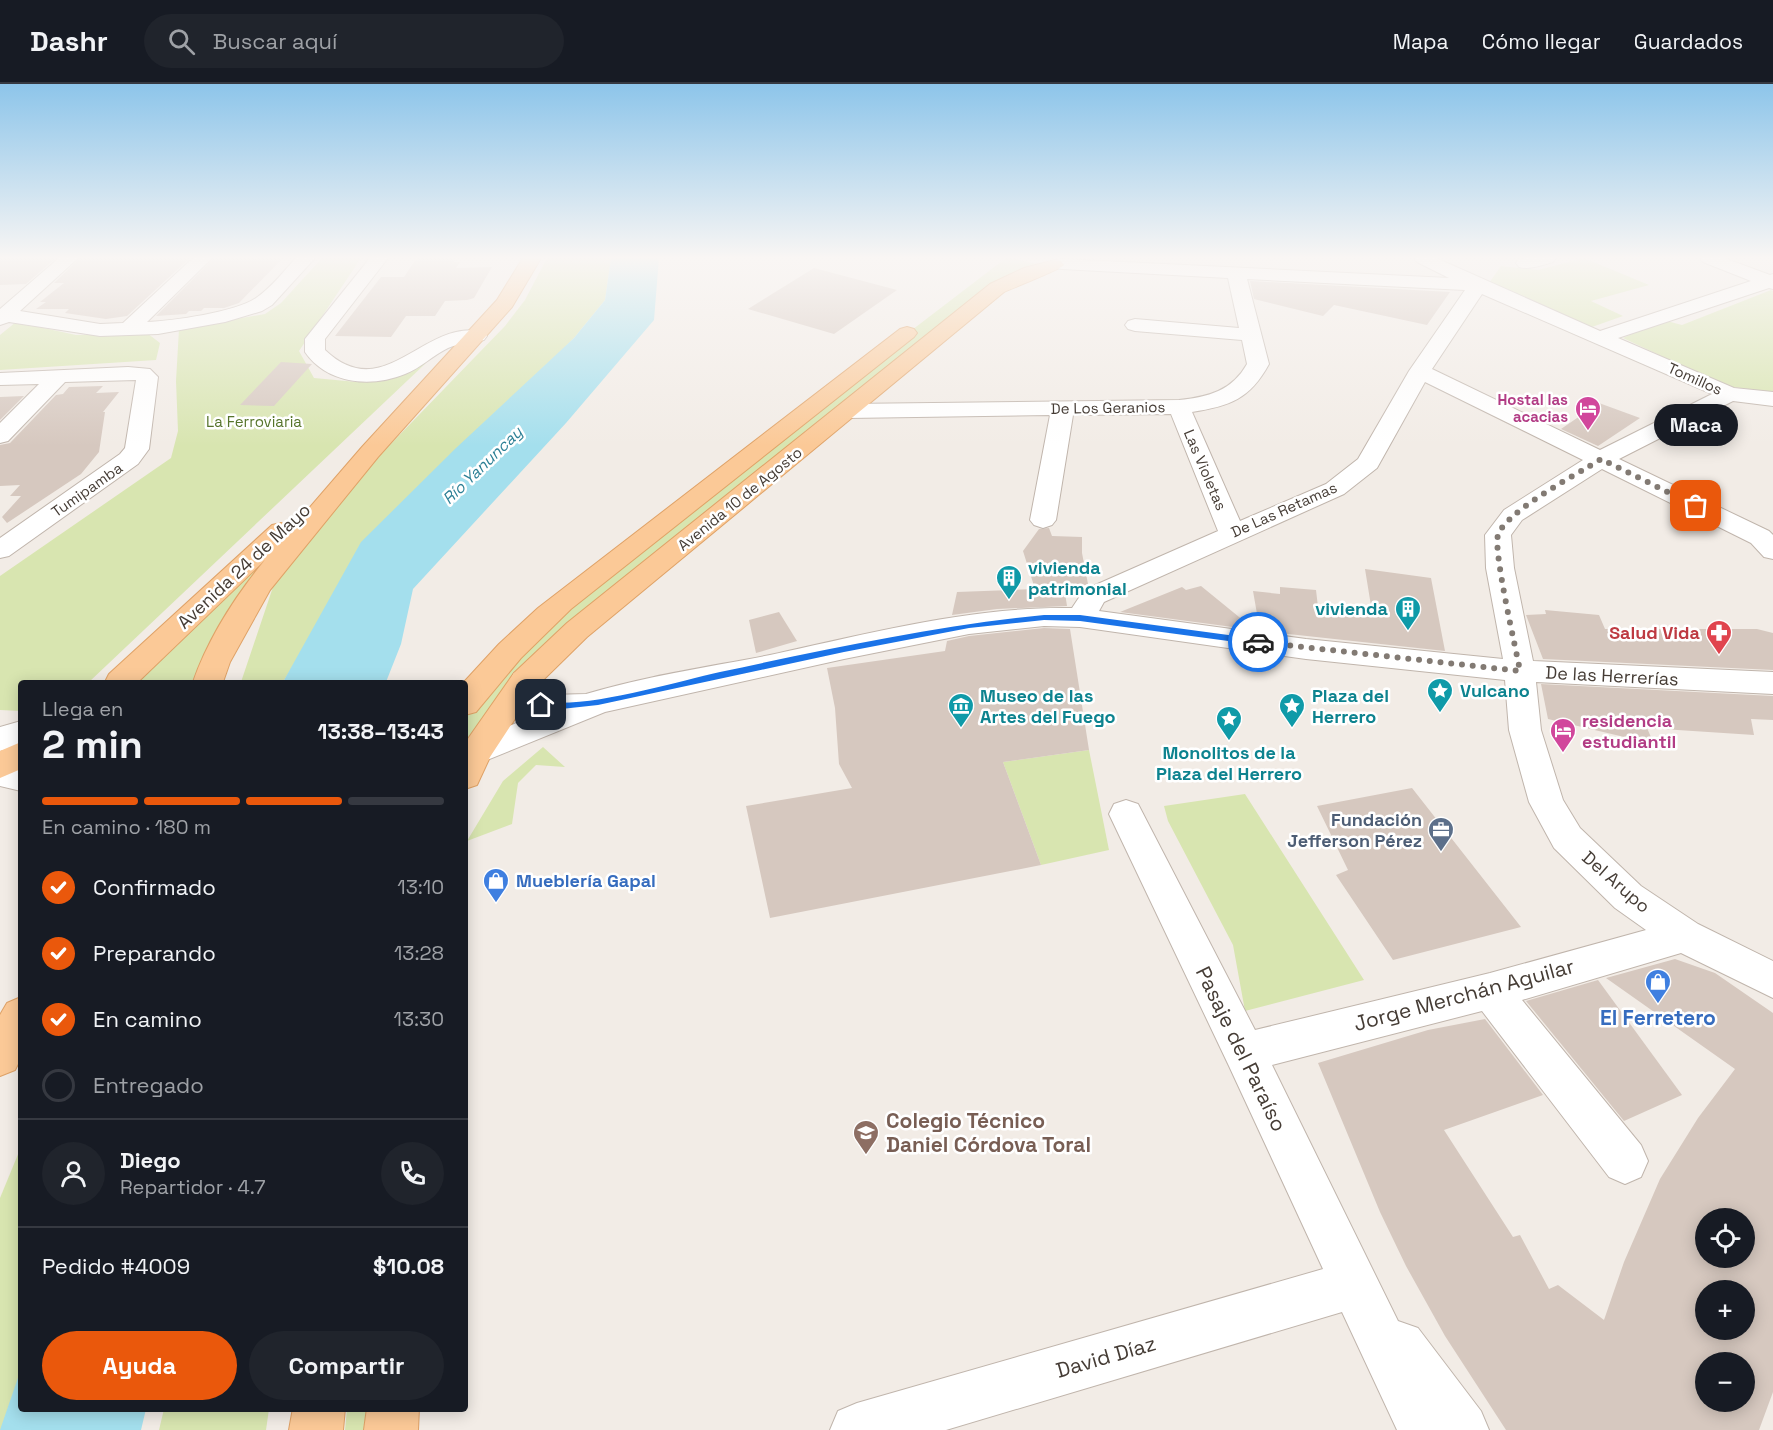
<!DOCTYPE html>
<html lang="es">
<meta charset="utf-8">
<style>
body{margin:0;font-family:"Space Grotesk",sans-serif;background:#20242c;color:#f1f3f6;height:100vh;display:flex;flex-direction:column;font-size:22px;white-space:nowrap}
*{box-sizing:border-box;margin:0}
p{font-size:20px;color:#9ea1a6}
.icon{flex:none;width:33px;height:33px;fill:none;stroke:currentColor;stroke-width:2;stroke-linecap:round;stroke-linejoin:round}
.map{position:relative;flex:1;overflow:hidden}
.side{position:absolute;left:18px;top:596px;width:450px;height:732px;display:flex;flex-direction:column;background:#171b24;border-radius:6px;box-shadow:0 3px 15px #0003}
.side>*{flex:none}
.controls{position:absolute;left:1695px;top:1124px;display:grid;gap:12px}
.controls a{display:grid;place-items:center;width:60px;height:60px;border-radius:50%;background:#171b24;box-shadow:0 3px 15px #0003;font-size:30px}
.pin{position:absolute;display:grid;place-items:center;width:51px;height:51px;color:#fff;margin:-26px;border-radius:12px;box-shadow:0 3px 9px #0006}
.courier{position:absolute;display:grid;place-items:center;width:60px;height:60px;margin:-30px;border:4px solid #1a73e8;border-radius:50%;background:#fff;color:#222;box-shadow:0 2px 8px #0007}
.bubble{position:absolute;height:42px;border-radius:21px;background:#171b24;box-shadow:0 3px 15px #0003;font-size:20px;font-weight:600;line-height:42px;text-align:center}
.summary em{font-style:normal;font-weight:600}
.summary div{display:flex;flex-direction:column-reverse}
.summary{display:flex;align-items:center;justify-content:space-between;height:102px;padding:0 24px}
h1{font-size:39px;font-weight:600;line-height:45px}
.bar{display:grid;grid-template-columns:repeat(4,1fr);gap:9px 6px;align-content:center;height:72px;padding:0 24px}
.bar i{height:8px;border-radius:4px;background:#363941}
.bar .on{background:#ea580c}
.bar p{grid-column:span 4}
.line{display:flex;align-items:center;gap:15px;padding:0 24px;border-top:2px solid #363941}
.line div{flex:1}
.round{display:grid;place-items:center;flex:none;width:63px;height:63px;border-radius:32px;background:#20242c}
ol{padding:0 24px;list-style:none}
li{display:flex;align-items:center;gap:18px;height:66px}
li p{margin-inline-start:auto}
li .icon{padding:6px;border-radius:50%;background:#ea580c;color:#fff;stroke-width:4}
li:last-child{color:#9ea1a6}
li i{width:33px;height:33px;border:3px solid #363941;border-radius:50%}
.button{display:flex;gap:12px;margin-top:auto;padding:12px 24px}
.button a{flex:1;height:69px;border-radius:36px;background:#ea580c;color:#fff;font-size:24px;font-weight:600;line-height:69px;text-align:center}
.button a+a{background:#20242c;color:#f1f3f6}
header{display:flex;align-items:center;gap:36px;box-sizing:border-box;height:84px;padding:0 30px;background:#171b24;border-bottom:2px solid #363941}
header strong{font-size:28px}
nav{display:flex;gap:33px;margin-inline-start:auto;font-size:21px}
.search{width:420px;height:54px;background:#20242c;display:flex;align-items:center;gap:15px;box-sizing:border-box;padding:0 21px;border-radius:33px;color:#9ea1a6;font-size:22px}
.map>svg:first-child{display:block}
.green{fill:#d8e5b0}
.water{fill:#a4dfed}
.building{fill:#d6c8bf;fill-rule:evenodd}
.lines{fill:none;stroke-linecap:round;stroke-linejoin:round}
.minor-casing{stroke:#c0b5ac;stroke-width:2}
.major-casing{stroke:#dfa267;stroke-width:2}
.minor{fill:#fff;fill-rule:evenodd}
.major{fill:#fbc997;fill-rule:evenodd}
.route{fill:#1a73e8}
.done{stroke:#827a73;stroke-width:6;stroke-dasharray:0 10.8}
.labels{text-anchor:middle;stroke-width:5;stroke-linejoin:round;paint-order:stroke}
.far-street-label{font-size:15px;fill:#453c35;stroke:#fff}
.far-hotel-label{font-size:15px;font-weight:bold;fill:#b23c85;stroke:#fff;text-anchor:end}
.far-park-label{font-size:15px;fill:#56742b;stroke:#fff}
.far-water-label{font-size:16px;font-style:italic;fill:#2d8096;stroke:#fff}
.street-label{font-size:18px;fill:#453c35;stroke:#fff}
.culture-label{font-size:18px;font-weight:bold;fill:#0d838f;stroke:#fff;text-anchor:start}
.health-label{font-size:18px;font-weight:bold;fill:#be3a42;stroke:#fff;text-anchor:end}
.hotel-label{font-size:18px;font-weight:bold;fill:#b23c85;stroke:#fff;text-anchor:start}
.service-label{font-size:18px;font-weight:bold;fill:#4e5e75;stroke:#fff;text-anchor:end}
.shop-label{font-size:18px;font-weight:bold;fill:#366cbe;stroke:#fff;text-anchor:start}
.near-street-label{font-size:21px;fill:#453c35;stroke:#fff}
.near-shop-label{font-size:21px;font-weight:bold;fill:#366cbe;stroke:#fff}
.near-education-label{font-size:21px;font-weight:bold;fill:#785e54;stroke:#fff;text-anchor:start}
</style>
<header>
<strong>Dashr</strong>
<div class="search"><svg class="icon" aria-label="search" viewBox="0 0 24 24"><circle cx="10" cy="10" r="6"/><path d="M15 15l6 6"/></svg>Buscar aquí</div>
<nav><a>Mapa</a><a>Cómo llegar</a><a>Guardados</a></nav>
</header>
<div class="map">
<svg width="1773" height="1346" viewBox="0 0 1773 1346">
<rect width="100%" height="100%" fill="#f2ece6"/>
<g class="green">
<polygon points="322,174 361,174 299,267 314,294 357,298 426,279 89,598 21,598 21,627 0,626 0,492 171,374 178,347 176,297 179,245 265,230 281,219"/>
<polygon points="547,174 611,174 605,216 574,254 543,285 309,555 283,598 241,598 274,500 383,368 505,242 525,216"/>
<path d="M1006 174C1019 174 1031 180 1044 181L997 204 577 545 465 673V620L490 587 878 272Z"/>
<polygon points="1584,174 1649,201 1591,217 1623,232 1589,244 1489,199 1501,182 1538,186"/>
<polygon points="1771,206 1773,207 1773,308 1725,302 1623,254 1663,236 1682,241"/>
<polygon points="16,238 76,251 147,249 160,259 156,276 0,286 0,251"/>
<polygon points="349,389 212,574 203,598 124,598 210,514"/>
<polygon points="543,663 565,683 536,681 518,699 512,740 467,757 503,697"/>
<polygon points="1089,666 1109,766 1041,781 1003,678"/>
<polygon points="1245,710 1364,896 1245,927 1233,861 1168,737 1164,722"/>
<polygon points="21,1063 21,1312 9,1346 0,1346 0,1114"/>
<polygon points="164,1325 164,1324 269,1325 266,1346 159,1346"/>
<polygon points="347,1325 376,1325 374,1346 345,1346"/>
</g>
<g class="water">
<polygon points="611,174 659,174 654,236 566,339 413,505 401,560 386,598 283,598 361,458 456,364 574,254 605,216"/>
<polygon points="21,1285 21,1324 146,1325 141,1346 0,1346"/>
</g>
<g class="building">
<polygon points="0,174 56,174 26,200 0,201"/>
<polygon points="80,174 190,174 127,232 106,235 65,229 69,225 36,225 46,218 40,218 64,199 54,199"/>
<polygon points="214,174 283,174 239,219 224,224 204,224 201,227 189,227 186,230 156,232"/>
<polygon points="426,174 456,174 453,178 460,178 456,184 492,183 474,214 467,216 445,217 435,232 406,232 391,253 335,252 381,193 404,193 416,175"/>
<polygon points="814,184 897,206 834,250 748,225"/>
<polygon points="1250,197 1450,208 1427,241 1334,221 1323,232 1254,215"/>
<polygon points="281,278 312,280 274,322 240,321"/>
<polygon points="103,302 96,309 119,308 103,328 105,328 99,368 81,390 7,439 2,433 21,412 10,412 20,401 0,402 0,361 10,359 56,311 63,310 69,303"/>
<polygon points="24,312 0,336 0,313"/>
<polygon points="1599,319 1640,334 1598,362 1561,345"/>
<polygon points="1049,444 1052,452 1082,453 1082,469 1088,500 1065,509 1067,522 997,525 952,531 957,508 1035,505 1023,467 1039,445"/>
<polygon points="1365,485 1431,494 1445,567 1260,547 1253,507 1280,510 1280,503 1316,506 1318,523 1372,528"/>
<polygon points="1201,502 1255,546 1120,528 1182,503 1186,506"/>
<polygon points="1545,526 1599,531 1605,545 1757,545 1773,549 1773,586 1543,575 1526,531 1546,530"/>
<polygon points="779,528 797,557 756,569 749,536"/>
<polygon points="1044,544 1070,545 1089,666 1003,678 1041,781 770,834 746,722 852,704 839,680 835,624 827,584 945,567 947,557 969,552"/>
<polygon points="1541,600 1773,612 1773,636 1751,635 1754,651 1647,644 1654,660 1548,635"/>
<polygon points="1412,704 1521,843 1393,876 1336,791 1348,786 1317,722"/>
<path d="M1675 875 1715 889 1773 929V1308L1759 1346H1506L1445 1252 1406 1182 1380 1128 1318 979 1428 946 1485 935 1543 1011 1444 1046 1513 1153 1520 1151 1549 1205 1558 1201 1604 1236 1624 1178 1660 1095 1698 1034 1735 985 1606 894ZM1706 1134H1744V1173H1706ZM1706 1206H1744V1245H1706ZM1706 1278H1744V1317H1706Z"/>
<polygon points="1598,896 1682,1011 1624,1037 1526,917"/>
</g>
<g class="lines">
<defs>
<g id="minor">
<path d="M59 174H78L20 227 100 240 123 239 193 174H212L147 238C172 237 236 228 256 214 271 204 284 187 296 174H315L272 221 262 227 225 238 158 250 100 252 9 238 0 241V225Z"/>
<path d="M370 174H388L325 255V266C385 323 424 233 484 248L487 252 484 256C472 259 460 259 448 264 433 271 421 284 405 290 371 304 327 300 305 268V255Z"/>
<path d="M1414 174H1436L1600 247 1751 197 1703 178 1700 174H1724L1770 191 1773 190V205L1769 204 1618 254 1734 304 1773 308V322L1733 317 1619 375 1769 447 1773 451V475L1764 473 1751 459 1602 385 1522 436 1511 451 1514 484 1533 577 1773 588V610L1536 598 1541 646 1563 716 1580 744 1641 802 1698 840 1773 877V914L1681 869 1522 916 1641 1061 1648 1077 1641 1093 1625 1100 1609 1093 1482 927 1272 981 1398 1237 1418 1244 1481 1327 1489 1346H1397L1342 1228 946 1346H830L838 1327 857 1319 1323 1185 1229 982 1109 730 1114 720 1126 716 1138 720 1255 946 1490 889 1646 846 1615 824 1554 764 1529 718 1509 646 1505 596 1306 575 1080 543 1044 542 969 550 844 575 605 628 465 685V660L536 631 522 623 510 596 514 589 525 585 536 589 544 608 549 611 586 610C645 592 709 583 770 571 866 550 974 522 1072 524L1084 506 1218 447 1171 330 1073 331 1056 436 1052 441 1043 444 1034 441 1030 436 1050 331 848 334 840 332 837 327 840 322 848 320 1179 316C1208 313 1232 307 1247 280L1242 256 1135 247 1128 245 1125 241 1128 237 1135 235 1239 244 1228 194 1062 185 1056 184 1053 180 1056 176 1062 175 1449 194 1417 178ZM1247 195 1465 206 1409 287 1358 375 1326 400 1240 437 1192 328C1230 322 1250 315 1269 280ZM1482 210 1712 310 1600 366 1432 285ZM1425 298 1583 376 1504 426 1485 451 1486 484 1503 575 1306 555 1099 527 1104 518 1344 410 1377 384Z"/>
<path d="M1525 174H1556L1553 178C1542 181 1530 186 1519 183L1516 179 1519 175Z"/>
<polygon points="128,283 150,285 158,293 149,365 138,380 9,472 0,474 0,454 120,370 125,364 136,296 65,298 8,357 0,359 0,339 39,300 0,301 0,289"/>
<polygon points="21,637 21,661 0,667 0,643"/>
<polygon points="0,676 21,681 21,707 0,702"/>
</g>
<g id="major">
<path d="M523 174H541L512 223 378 373 270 506 230 578 223 598H193C208 555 236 511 265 476L138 598H105L109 590 272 441 281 439 292 444 362 363 497 216Z"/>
<path d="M1055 176 1061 177 1064 181C1061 185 1013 204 1004 208L587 553 536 603 490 673 477 701 465 705V659L514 589 567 539 990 200 1024 184Z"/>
<polygon points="907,243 914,245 917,249 914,253 571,525 521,574 476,628 465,631 464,598 499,560 538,524 900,245"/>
<polygon points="21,658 21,685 0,694 0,667"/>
<polygon points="21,913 21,974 15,986 0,992 0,931 7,919"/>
<polygon points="293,1324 345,1324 343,1346 289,1346"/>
<polygon points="367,1324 419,1324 418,1346 364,1346"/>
</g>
</defs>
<use href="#minor" class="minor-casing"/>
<use href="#major" class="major-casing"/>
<use href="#minor" class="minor"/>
<use href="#major" class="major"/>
</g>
<linearGradient id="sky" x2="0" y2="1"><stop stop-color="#8dc5ea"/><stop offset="0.48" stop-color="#f9f6f4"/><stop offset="1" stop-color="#f9f6f4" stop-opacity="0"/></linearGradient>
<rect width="1773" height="362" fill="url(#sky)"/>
<path class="route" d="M1044 531H1080L1258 555 1262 558 1258 561 1080 537 1044 536 969 544 844 568 598 621 552 626 536 621 541 617C584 626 675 598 720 588 828 565 935 542 1044 531Z"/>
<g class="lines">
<path class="done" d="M1258 558 1520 587C1516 565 1493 467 1498 451 1507 426 1578 390 1601 375L1696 422"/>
</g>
<defs>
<symbol id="hotel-pin" viewBox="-11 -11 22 30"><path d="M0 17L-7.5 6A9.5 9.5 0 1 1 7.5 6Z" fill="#d1479c" stroke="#fff"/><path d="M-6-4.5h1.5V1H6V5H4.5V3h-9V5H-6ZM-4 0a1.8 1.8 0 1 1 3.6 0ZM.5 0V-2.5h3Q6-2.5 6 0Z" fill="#fff"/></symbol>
<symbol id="building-pin" viewBox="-11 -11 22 30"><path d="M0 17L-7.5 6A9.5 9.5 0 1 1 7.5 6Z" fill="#0f9aa8" stroke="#fff"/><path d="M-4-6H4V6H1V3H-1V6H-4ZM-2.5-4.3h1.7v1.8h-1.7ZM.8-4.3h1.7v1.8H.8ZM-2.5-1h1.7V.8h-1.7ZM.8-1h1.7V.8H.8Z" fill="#fff"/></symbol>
<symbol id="pharmacy-pin" viewBox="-11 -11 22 30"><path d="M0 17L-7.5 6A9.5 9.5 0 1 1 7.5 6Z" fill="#e0444e" stroke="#fff"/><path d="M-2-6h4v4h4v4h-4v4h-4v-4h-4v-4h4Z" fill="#fff"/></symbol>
<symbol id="sight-pin" viewBox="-11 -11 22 30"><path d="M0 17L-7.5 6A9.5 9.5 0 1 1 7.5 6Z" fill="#0f9aa8" stroke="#fff"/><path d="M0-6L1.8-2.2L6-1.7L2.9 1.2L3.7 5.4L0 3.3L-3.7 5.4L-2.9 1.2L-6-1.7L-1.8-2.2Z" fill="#fff"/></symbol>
<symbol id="museum-pin" viewBox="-11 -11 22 30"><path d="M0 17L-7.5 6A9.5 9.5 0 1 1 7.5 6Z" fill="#0f9aa8" stroke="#fff"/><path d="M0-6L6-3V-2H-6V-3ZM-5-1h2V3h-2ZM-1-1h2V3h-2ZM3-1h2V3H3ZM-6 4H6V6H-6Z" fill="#fff"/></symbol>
<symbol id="office-pin" viewBox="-11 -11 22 30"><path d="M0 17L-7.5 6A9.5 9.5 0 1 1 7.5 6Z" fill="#5c6f8a" stroke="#fff"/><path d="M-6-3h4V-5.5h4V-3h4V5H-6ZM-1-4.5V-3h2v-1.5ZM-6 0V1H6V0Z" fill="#fff"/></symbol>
<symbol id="shop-pin" viewBox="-11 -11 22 30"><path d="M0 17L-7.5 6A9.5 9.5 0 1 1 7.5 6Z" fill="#3f7fe0" stroke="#fff"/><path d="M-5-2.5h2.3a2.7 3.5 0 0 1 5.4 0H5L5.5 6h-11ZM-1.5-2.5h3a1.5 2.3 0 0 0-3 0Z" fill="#fff"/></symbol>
<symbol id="school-pin" viewBox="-11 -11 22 30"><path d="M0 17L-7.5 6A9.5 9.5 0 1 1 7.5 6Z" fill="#8d6e63" stroke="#fff"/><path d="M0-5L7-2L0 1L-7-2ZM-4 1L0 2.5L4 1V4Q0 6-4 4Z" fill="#fff"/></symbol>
</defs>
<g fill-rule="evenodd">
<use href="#hotel-pin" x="1573" y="310" width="30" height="40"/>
<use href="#building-pin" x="994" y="479" width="30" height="40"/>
<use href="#building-pin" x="1393" y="510" width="30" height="40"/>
<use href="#pharmacy-pin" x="1704" y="534" width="30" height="40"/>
<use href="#sight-pin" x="1425" y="592" width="30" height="40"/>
<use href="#museum-pin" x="946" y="607" width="30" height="40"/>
<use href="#sight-pin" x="1277" y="607" width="30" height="40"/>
<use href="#sight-pin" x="1214" y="620" width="30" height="40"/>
<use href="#hotel-pin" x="1548" y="632" width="30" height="40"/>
<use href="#office-pin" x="1426" y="731" width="30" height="40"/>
<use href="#shop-pin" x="481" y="782" width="30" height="40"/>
<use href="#shop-pin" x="1643" y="883" width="30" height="40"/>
<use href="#school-pin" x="851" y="1034" width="30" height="40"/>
</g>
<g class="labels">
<g class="far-street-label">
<text transform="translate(1695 295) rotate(24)" y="5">Tomillos</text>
<text transform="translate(1108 324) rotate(-1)" y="5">De Los Geranios</text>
<text transform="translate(1205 386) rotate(67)" y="5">Las Violetas</text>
<text transform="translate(87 406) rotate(-35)" y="5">Tumipamba</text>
<text transform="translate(740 415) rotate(-39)" y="5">Avenida 10 de Agosto</text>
<text transform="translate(1284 426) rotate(-24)" y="5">De Las Retamas</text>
</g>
<g class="far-hotel-label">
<text x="1568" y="321">Hostal las<tspan x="1568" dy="17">acacias</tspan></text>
</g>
<g class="far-park-label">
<text x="254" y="343">La Ferroviaria</text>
</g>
<g class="far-water-label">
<text transform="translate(482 381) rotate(-44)" y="6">Río Yanuncay</text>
</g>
<g class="street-label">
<text transform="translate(244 482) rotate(-43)" y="6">Avenida 24 de Mayo</text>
<text transform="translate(1612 592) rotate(3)" y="6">De las Herrerías</text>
<text transform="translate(1616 798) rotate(41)" y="6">Del Arupo</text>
</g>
<g class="culture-label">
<text x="1028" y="490">vivienda<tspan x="1028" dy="21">patrimonial</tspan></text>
<text x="1388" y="531" text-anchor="end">vivienda</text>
<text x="1460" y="613">Vulcano</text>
<text x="980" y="618">Museo de las<tspan x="980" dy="21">Artes del Fuego</tspan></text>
<text x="1312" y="618">Plaza del<tspan x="1312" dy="21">Herrero</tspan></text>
<text x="1229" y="675" text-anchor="middle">Monolitos de la<tspan x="1229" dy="21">Plaza del Herrero</tspan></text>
</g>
<g class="health-label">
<text x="1700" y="555">Salud Vida</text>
</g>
<g class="hotel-label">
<text x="1582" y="643">residencia<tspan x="1582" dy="21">estudiantil</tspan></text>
</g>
<g class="service-label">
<text x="1422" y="742">Fundación<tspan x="1422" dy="21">Jefferson Pérez</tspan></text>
</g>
<g class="shop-label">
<text x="516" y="803">Mueblería Gapal</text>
</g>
<g class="near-street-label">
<text transform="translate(1464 911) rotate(-15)" y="7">Jorge Merchán Aguilar</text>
<text transform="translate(1241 965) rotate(64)" y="7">Pasaje del Paraíso</text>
<text transform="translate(1106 1273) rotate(-16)" y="7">David Díaz</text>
</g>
<g class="near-shop-label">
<text x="1658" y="941">El Ferretero</text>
</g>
<g class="near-education-label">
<text x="886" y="1044">Colegio Técnico<tspan x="886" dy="24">Daniel Córdova Toral</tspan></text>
</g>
</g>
</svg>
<div class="controls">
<a><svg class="icon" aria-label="locate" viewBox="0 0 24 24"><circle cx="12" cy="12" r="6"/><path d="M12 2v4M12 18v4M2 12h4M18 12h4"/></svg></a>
<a>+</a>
<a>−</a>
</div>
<div class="pin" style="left:1696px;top:422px;background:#ea580c"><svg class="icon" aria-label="bag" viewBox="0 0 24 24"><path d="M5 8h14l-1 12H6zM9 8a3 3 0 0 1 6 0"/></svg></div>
<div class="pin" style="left:541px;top:621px;background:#1f2937"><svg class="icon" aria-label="home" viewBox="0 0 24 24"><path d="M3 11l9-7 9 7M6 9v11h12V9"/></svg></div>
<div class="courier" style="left:1258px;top:558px"><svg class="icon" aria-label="car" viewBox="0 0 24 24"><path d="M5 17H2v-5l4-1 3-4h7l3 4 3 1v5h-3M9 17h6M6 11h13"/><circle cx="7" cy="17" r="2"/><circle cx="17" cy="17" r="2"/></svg></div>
<div class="bubble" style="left:1654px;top:320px;width:84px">Maca</div>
<section class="side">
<div class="summary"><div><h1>2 min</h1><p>Llega en</p></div><em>13:38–13:43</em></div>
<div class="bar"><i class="on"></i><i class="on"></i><i class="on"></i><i></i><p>En camino · 180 m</p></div>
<ol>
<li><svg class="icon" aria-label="check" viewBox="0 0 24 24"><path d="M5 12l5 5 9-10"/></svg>Confirmado<p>13:10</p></li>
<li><svg class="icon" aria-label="check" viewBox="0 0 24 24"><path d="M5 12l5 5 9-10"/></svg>Preparando<p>13:28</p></li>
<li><svg class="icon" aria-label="check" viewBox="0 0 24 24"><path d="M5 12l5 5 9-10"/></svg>En camino<p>13:30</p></li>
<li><i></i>Entregado</li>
</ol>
<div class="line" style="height:108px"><a class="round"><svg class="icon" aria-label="person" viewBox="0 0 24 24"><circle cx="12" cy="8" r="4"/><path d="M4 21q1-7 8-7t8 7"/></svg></a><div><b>Diego</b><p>Repartidor · 4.7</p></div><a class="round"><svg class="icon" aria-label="phone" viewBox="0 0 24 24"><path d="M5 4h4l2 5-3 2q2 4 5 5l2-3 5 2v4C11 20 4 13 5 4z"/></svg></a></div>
<div class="line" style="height:78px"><div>Pedido #4009</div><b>$10.08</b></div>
<div class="button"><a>Ayuda</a><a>Compartir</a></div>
</section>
</div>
